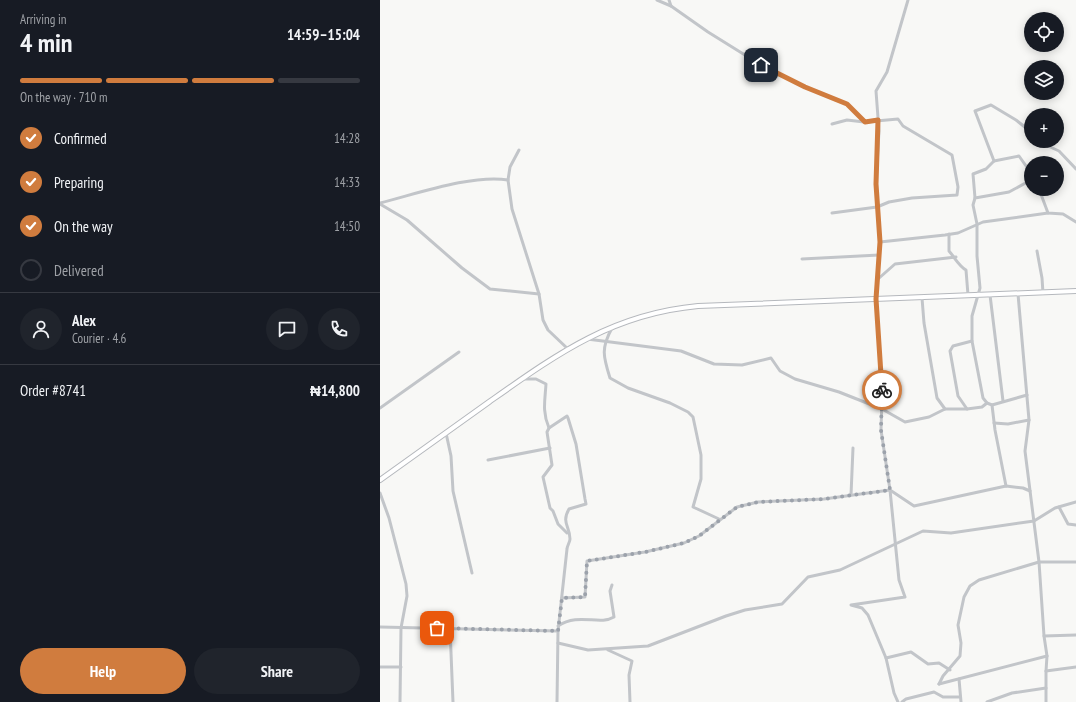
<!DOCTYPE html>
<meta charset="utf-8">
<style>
body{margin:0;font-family:"PT Sans Narrow",sans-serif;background:#20242c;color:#f1f3f6;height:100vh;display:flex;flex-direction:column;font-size:15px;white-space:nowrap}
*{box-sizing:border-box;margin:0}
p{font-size:13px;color:#9ea1a6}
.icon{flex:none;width:22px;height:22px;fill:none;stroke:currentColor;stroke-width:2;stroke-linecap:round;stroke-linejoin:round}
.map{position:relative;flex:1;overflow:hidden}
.details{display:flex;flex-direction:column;background:#171b24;width:380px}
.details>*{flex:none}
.fabs{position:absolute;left:644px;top:12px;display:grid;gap:8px}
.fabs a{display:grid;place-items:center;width:40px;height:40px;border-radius:50%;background:#171b24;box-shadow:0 2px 10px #0003;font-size:20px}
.pin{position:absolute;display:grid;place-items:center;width:34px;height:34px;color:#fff;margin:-17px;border-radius:8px;box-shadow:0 2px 6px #0006}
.courier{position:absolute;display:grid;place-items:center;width:40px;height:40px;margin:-20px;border:3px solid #d07c3e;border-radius:50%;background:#fff;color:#222;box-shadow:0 1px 5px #0007}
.summary em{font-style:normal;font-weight:700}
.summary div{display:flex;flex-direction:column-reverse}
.summary{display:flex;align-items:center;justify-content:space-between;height:68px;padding:0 20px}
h1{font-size:26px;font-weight:700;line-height:30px}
.bar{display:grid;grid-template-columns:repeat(4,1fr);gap:6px 4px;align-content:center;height:48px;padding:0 20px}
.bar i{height:5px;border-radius:3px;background:#363941}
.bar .current{background:#d07c3e}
.bar p{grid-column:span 4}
.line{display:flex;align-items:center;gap:10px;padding:0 20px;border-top:1px solid #363941}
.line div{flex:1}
.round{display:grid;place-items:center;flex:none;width:42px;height:42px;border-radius:21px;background:#20242c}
ol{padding:0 20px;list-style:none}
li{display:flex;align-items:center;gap:12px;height:44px}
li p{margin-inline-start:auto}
li .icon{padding:4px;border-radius:50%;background:#d07c3e;color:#fff;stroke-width:4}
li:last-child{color:#9ea1a6}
li i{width:22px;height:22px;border:2px solid #363941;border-radius:50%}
.action{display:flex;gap:8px;margin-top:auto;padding:8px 20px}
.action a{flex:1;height:46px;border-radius:24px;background:#d07c3e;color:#fff;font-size:16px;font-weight:700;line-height:46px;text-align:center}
.action a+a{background:#20242c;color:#f1f3f6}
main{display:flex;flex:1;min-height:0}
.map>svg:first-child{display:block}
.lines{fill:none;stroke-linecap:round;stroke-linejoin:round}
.secondary-casing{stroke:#b5b8bd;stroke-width:6}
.street{stroke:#c2c5c9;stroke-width:3}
.secondary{stroke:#fff;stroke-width:4}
.done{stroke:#9ca2ab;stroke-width:4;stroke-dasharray:0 7.2}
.route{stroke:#d07c3e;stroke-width:5}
</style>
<main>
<section class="details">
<div class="summary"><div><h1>4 min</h1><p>Arriving in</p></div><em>14:59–15:04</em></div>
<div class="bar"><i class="current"></i><i class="current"></i><i class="current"></i><i></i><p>On the way · 710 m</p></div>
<ol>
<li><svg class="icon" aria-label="check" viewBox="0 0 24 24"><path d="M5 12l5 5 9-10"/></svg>Confirmed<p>14:28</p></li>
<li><svg class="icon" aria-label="check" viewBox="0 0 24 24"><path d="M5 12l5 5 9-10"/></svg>Preparing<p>14:33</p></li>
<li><svg class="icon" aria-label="check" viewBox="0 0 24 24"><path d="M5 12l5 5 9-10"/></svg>On the way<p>14:50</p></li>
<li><i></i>Delivered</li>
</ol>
<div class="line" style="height:72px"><a class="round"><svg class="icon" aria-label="person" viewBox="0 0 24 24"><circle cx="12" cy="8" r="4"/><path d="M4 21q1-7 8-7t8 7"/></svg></a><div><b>Alex</b><p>Courier · 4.6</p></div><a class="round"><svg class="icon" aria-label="chat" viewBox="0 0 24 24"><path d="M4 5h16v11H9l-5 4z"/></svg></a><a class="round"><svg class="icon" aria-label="phone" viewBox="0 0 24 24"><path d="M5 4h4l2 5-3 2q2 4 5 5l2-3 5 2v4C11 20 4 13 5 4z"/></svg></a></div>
<div class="line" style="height:52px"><div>Order #8741</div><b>₦14,800</b></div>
<div class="action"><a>Help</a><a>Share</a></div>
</section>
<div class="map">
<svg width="696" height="702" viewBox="0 0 696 702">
<rect width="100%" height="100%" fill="#f8f8f6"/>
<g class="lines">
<defs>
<path id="secondary" d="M0 480C36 454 73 428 109 402 177 354 232 314 318 306L696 291"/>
</defs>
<use href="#secondary" class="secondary-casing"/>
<g class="street">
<polyline points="277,0 291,6 328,32 381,65 425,87 467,104 485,122 518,119 523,126 572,155 578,187 577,195 532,198 509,202 497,207 452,213"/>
<polyline points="289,0 291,6"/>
<polyline points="528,0 507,72 496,91 499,131 496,183 500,242 496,299 502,398 501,430 510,490 519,580 525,597 471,605 482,608 488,615 506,658 531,652 548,664 559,663 570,670"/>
<polyline points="452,124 467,120 484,122"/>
<polyline points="657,141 679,151 696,169"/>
<polyline points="139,150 130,167 128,180 132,209 159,294 163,320 168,330 188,349"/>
<polyline points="614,161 595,111 611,105 636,120 651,132"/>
<polyline points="659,189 668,213 683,214 696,222"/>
<polyline points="595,198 593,174 606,169 614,161 639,156 651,173"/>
<path d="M0 203C36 194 93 174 128 180"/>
<polyline points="0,204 27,220 82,268 110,289 159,294"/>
<path d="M569 234V251C575 258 579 266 586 270L588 295"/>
<polyline points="500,242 565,235 578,233 603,222 668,213"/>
<polyline points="657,251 662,278 663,293"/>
<polyline points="422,259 499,255"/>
<polyline points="498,279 515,264 576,257"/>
<polyline points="638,294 649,420 645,451 659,562 664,636 667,656 666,671 666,702"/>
<polyline points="610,295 623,401"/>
<polyline points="542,298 544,323 557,398 565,409 587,409"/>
<path d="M232 328C221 348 223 356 230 378L248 388 290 403 308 412 313 417 321 455V479L313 507 339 519"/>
<polyline points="207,339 301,351 334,364 362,365 391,358 400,371 415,379 459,392 502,409 525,422 549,417 565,409"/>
<polyline points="592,341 573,346 570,351 578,396 587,409 602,407 607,403"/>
<path d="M141 379H156L166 384C165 400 162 412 169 428L187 416 188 418 196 444 205 499 206 504 189 509C181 523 190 526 190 539 190 542 187 546 187 549L178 631"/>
<polyline points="612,405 647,395"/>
<polyline points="0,408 79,352"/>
<polyline points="614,423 628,424 649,420"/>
<polyline points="169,428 167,432 172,465 163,477 170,508 173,511 178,524 187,533"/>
<polyline points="66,433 71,456 73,491 92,573"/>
<polyline points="108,460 170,448"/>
<polyline points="626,486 615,430 612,405 607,403 603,398 592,341 592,316 600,288 597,256 597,224 593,205 595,198 629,192 651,180"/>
<polyline points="0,493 9,518 26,584 27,596 21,628 20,702"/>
<polyline points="471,495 473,448"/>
<polyline points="679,507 688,524 696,525"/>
<polyline points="182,598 205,597 207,561 265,552 304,543 319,536 357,507 378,502 444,499 510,490 534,506 626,486 643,488 650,491"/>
<path d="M178 626C199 612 219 626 234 617L230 591 232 585"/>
<polyline points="0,627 178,631 177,702"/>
<polyline points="70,628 73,702"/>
<polyline points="664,636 696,635"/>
<polyline points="178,643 208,650 268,646 346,616 365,610 402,604 428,577 460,570 543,531 571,533 654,521 675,508 696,502"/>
<polyline points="228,650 252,661 249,675 250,702"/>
<polyline points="506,658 514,693 518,702"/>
<polyline points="0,667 21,667"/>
<polyline points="666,671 696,667"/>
<polyline points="579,679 581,702"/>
<polyline points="559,684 563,676 580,656 581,643 578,625 584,597 590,586 599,580 659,562 696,562"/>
<polyline points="559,684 667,656"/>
<polyline points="522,702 526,699 554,692 563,697 579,697"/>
<polyline points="607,702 632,693 666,688"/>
</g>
<use href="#secondary" class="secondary"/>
</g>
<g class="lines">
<polyline class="done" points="57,628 178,631 182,598 205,597 207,561 265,552 304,543 319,536 357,507 378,502 444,499 510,490 501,430 502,390"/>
<polyline class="route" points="381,65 425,87 467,104 485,122 498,120 496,184 500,242 496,299 502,390"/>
</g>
</svg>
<div class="fabs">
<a><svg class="icon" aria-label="locate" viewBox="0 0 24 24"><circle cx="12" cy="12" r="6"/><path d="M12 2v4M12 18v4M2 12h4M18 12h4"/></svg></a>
<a><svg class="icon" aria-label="layers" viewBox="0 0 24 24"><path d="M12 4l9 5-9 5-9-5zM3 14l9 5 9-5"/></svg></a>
<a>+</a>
<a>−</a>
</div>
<div class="pin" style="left:57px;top:628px;background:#ea580c"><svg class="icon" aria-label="bag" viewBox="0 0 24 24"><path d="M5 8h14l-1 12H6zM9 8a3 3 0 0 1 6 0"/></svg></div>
<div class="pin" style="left:381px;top:65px;background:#1f2937"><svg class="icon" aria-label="home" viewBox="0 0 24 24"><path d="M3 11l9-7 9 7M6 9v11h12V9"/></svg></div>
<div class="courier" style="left:502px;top:390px"><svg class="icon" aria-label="bike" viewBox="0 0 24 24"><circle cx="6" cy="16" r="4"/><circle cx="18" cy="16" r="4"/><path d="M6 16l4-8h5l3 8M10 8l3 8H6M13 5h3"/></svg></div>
</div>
</main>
